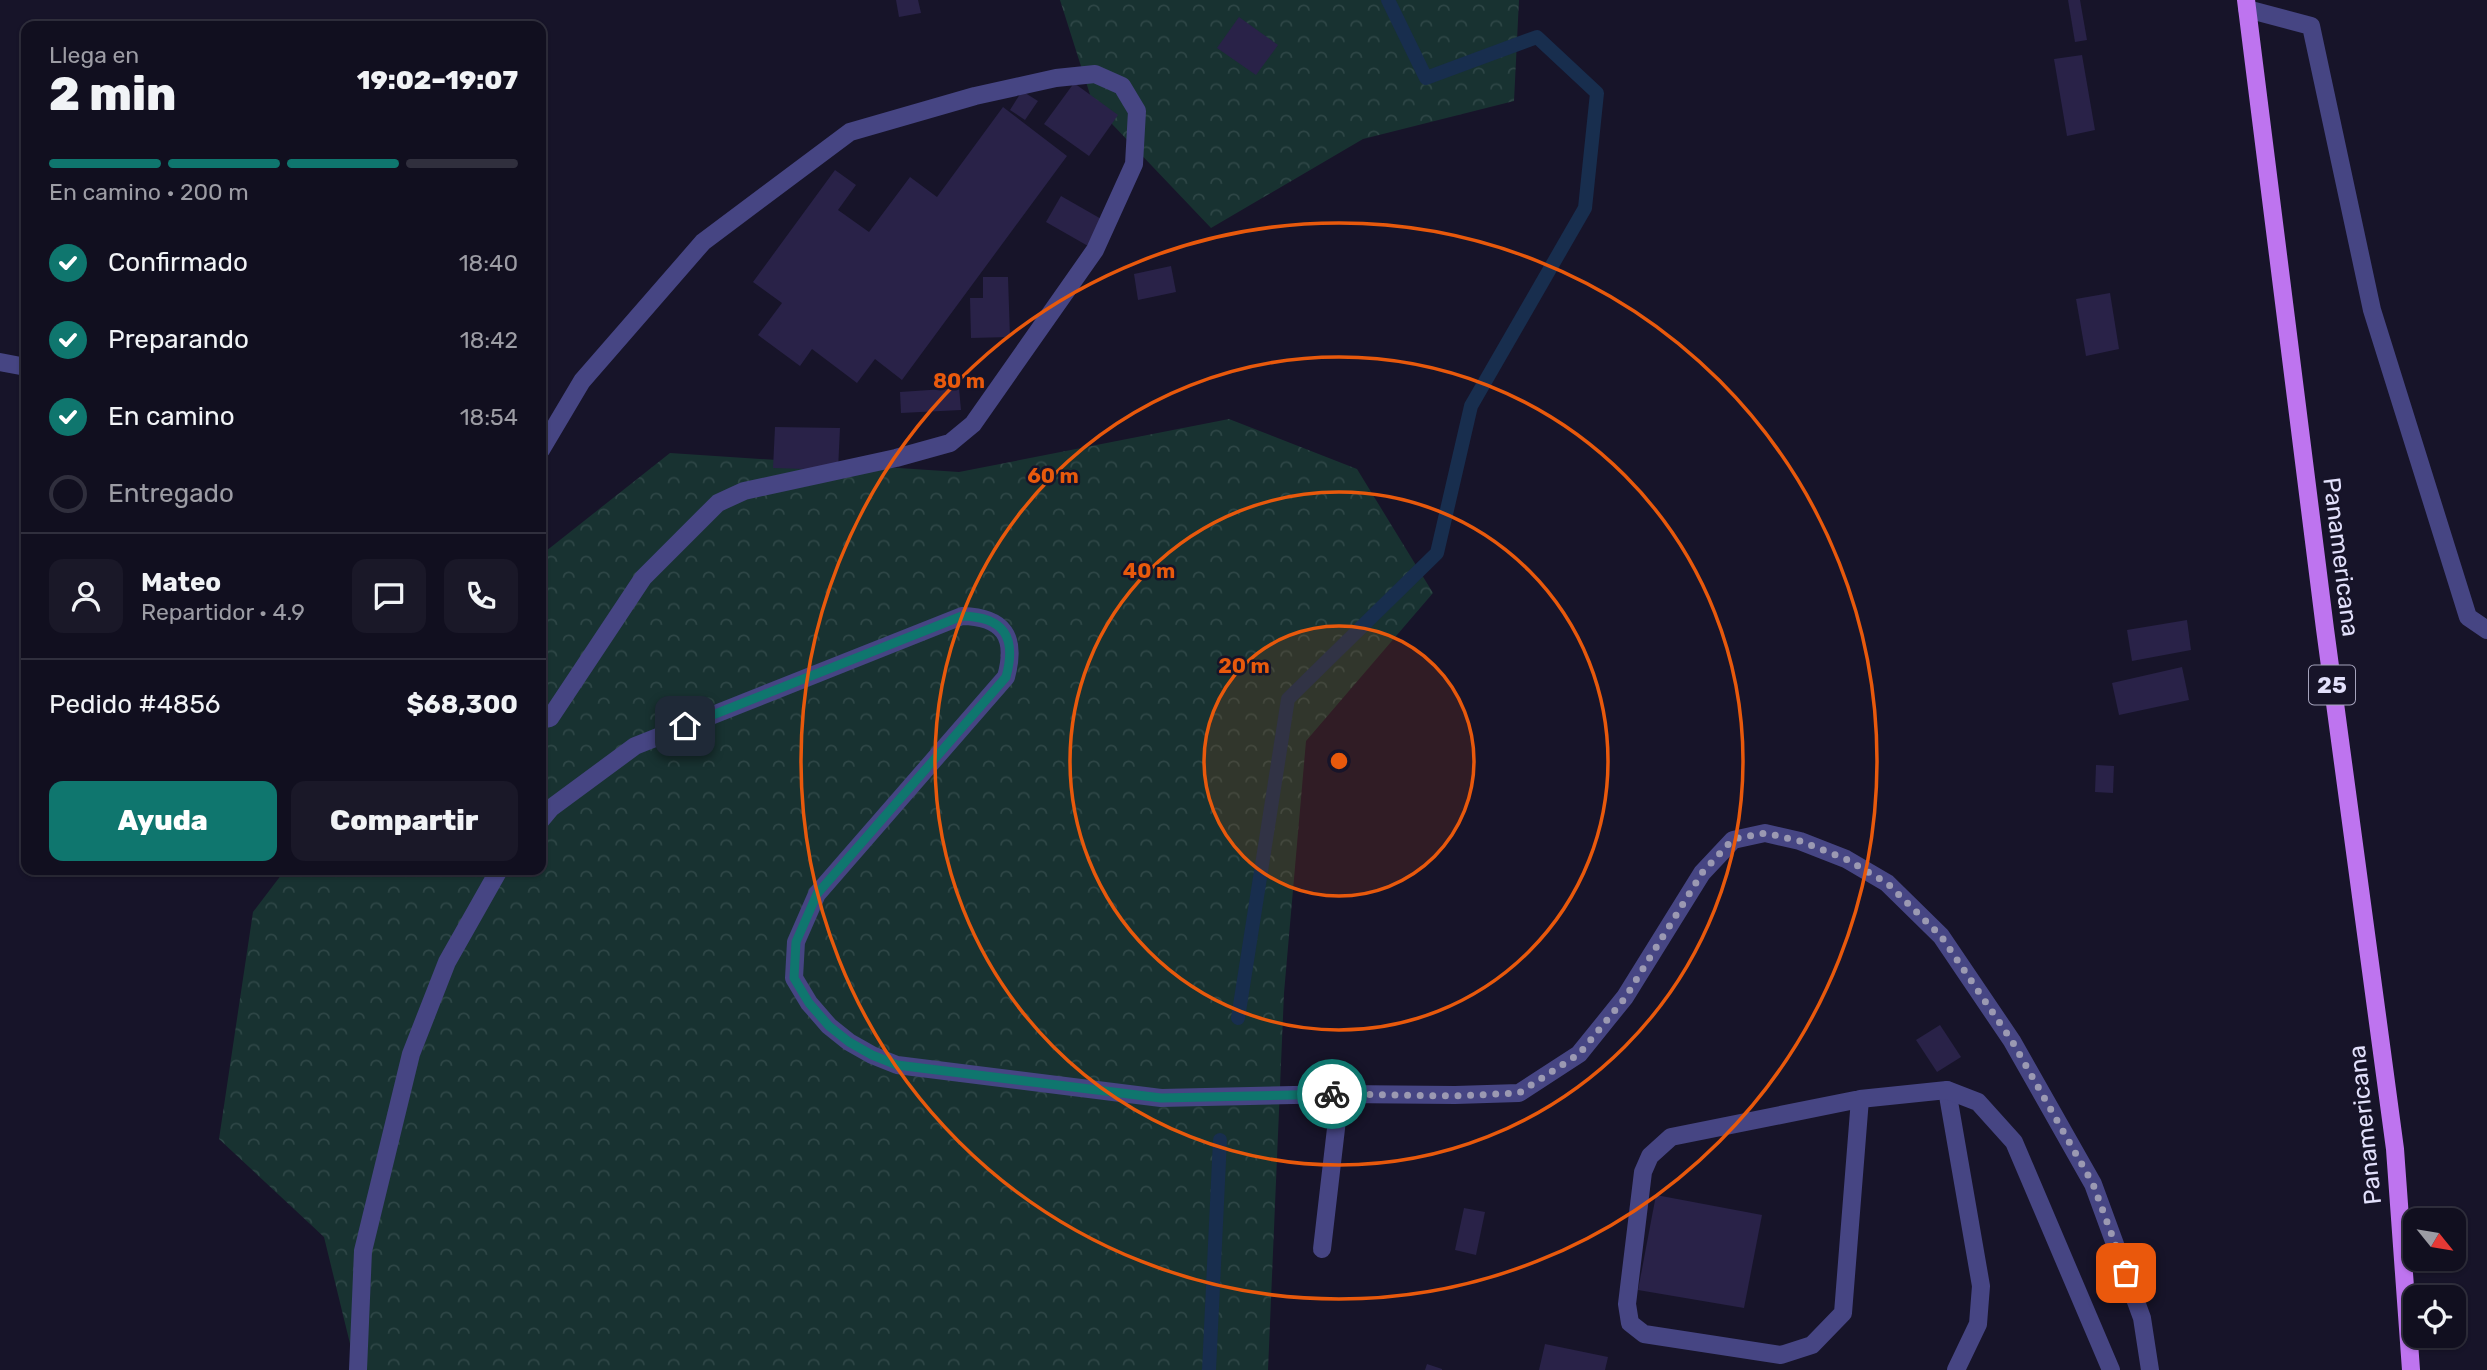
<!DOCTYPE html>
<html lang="es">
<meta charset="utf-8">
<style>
body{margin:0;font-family:Rubik,sans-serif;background:#1a1828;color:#f1f3f6;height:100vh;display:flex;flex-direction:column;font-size:26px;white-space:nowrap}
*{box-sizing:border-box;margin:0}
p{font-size:23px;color:#9c9ca4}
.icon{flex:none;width:38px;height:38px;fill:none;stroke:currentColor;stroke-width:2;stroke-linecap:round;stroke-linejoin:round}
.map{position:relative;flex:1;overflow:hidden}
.panel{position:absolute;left:21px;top:21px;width:525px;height:854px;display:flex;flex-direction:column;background:#110f1f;border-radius:14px;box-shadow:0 2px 5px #0004,0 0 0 2px #302f3d}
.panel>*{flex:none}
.needle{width:46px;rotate:120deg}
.buttons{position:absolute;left:2403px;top:1208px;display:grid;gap:14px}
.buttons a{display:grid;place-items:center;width:63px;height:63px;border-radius:14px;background:#110f1f;box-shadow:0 2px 5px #0004,0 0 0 2px #302f3d;font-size:35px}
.pin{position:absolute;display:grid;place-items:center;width:60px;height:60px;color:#fff;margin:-30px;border-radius:14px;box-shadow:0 4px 10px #0006}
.courier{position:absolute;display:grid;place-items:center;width:70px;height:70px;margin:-35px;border:5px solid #0f766e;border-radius:50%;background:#fff;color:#222;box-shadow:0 2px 9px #0007}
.summary em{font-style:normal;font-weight:800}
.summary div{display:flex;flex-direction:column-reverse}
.summary{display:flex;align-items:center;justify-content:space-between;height:119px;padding:0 28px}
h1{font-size:46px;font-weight:800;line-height:52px}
.bar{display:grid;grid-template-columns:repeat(4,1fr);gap:10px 7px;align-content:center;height:84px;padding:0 28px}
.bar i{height:9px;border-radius:5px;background:#302f3d}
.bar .current{background:#0f766e}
.bar p{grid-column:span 4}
.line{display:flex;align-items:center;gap:18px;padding:0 28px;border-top:2px solid #302f3d}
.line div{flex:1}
.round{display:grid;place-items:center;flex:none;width:74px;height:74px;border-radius:14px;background:#1a1828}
ol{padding:0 28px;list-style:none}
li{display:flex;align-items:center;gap:21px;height:77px}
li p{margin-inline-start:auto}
li .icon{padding:7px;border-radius:50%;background:#0f766e;color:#fff;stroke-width:4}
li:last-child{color:#9c9ca4}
li i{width:38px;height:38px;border:4px solid #302f3d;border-radius:50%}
.primary-button{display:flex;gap:14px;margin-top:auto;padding:14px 28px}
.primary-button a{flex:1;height:80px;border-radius:14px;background:#0f766e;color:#fff;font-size:28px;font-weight:800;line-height:80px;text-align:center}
.primary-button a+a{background:#1a1828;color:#f1f3f6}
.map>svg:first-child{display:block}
.forest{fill:url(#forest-crowns)}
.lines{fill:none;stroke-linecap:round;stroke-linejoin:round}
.stream{stroke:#182e4e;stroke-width:14}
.building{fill:#292248}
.service{stroke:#464583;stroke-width:18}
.minor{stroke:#464583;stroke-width:18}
.primary{stroke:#be74ef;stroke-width:18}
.done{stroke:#9b99b2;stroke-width:7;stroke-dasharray:0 12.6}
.route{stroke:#0f766e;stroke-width:9}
.ring{fill:none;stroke:#e8590c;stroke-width:3.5}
.labels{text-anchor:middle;stroke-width:5;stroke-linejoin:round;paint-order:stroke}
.shield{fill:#171429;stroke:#a5a3bc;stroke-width:2}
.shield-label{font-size:23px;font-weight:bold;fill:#e2e0fb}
.street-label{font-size:24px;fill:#e2e0fb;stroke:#171429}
.centre{fill:#e8590c;stroke:#171429;stroke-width:3.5}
.ring-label{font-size:21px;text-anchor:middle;font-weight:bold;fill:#e8590c;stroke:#171429;stroke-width:5;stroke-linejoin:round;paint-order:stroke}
</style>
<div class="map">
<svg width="2487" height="1370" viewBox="0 0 2487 1370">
<defs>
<pattern id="forest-crowns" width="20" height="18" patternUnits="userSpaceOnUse" patternTransform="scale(1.75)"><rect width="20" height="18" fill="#183231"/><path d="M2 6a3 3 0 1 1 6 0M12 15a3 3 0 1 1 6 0" fill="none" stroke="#2e4646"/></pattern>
</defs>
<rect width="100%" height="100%" fill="#171429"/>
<g class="forest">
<polygon points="1060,0 1519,0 1514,101 1363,139 1211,228 1093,104"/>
<polygon points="1229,419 1357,469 1433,593 1306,741 1284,993 1268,1370 365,1370 354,1360 324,1237 219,1139 253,912 285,870 541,870 541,555 670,453 959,472"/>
</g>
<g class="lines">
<g class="stream">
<polyline points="1238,1018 1288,699 1437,553 1471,406 1585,208 1597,93 1537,37 1426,78 1388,0"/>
<polyline points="1209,1370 1220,1140"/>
</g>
</g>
<g class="building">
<polygon points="896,0 918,0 921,13 899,17"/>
<polygon points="2068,0 2080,0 2087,40 2075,42"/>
<polygon points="1239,17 1278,45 1256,75 1217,48"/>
<polygon points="2082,55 2095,130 2067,136 2054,59"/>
<polygon points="1074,83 1118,115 1089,156 1044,124"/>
<polygon points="1022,91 1038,101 1025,120 1010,110"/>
<polygon points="1003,107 1067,156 902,380 875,359 857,383 812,349 800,366 758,335 782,303 753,282 835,170 856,185 838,210 869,232 910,177 937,197"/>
<polygon points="1061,196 1103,220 1088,246 1046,222"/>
<polygon points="1171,266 1176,292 1138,300 1134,274"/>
<polygon points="983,277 1008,277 1010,337 971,338 970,298 983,298"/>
<polygon points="2110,293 2119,349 2086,356 2076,299"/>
<polygon points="959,388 961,410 901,413 900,392"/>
<polygon points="775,427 840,428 838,470 773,468"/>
<polygon points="2187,620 2191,650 2132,661 2127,630"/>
<polygon points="2182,667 2189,700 2119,715 2112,683"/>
<polygon points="2096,765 2114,766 2113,793 2095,792"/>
<polygon points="1940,1025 1961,1057 1937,1072 1916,1040"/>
<polygon points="1656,1195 1762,1215 1744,1308 1638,1290"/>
<polygon points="1464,1208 1485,1212 1476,1255 1455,1250"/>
<polygon points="1545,1344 1608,1357 1605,1370 1539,1370"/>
<polygon points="1427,1364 1442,1369 1442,1370 1425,1370"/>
</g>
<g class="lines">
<g class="service">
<polyline points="2247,9 2311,26 2372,310 2468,617 2487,630"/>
<polyline points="0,362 26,367"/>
<polyline points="541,450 582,381 703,242 850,132 975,96 1056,78 1095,74 1122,86 1137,111 1134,164 1095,250 973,424 950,443 896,458 744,491 718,503 643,578 550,718 541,720"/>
<polyline points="1947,1090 1981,1286 1978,1324 1956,1370"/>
<polyline points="1860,1099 1843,1313 1812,1345 1781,1355 1644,1334 1630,1323 1627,1304 1643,1172 1650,1156 1671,1137 1860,1099 1947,1090 1978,1102 2014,1142 2111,1370"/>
<polyline points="1322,1249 1340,1094"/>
</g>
<g class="minor">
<path d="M541 820 551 808 635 746 962 616C1004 617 1017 637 1006 677L817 894 796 942 794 978 809 1003 829 1026 849 1042 872 1055 897 1065 1161 1098 1340 1094 1455 1095 1519 1093 1579 1054 1625 997 1702 873 1733 840 1765 833 1800 841 1846 859 1887 883 1941 936 2012 1041 2093 1184 2142 1318 2150 1370"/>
<polyline points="358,1370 363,1251 411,1054 447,962 499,870"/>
</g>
<polyline class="primary" points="2246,0 2325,629 2395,1149 2411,1370"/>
</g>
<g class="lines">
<polyline class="done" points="1332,1094 1455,1096 1519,1093 1579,1054 1625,998 1702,873 1733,839 1765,833 1800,841 1846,859 1887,883 1941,936 2012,1041 2093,1184 2126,1273"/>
<path class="route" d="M685 726 962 616C1004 617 1017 637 1006 677L817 894 796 942 794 978 809 1003 829 1026 849 1042 872 1055 897 1065 1161 1098 1332 1094"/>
</g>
<circle cx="1339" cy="761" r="135" fill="#e8590c" fill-opacity=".12"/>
<g class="ring">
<circle cx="1339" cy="761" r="135"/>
<circle cx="1339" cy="761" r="269"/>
<circle cx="1339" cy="761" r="404"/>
<circle cx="1339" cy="761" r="538"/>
</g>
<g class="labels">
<rect class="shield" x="2309" y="665.5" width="46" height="39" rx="5"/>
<g class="shield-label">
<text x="2332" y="693">25</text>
</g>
<g class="street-label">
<text transform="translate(2341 557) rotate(83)" y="8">Panamericana</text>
<text transform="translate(2365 1125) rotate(-96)" y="8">Panamericana</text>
</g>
</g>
<circle cx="1339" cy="761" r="10" class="centre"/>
<g class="ring-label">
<text x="959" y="388">80 m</text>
<text x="1053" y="483">60 m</text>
<text x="1149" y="578">40 m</text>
<text x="1244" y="673">20 m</text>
</g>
</svg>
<div class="buttons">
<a><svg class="needle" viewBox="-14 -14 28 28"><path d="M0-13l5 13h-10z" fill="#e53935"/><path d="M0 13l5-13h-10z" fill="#9c9ca4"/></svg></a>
<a><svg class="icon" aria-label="locate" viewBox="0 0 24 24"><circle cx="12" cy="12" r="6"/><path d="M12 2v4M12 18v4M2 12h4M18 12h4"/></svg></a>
</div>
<div class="pin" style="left:2126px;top:1273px;background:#ea580c"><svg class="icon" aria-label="bag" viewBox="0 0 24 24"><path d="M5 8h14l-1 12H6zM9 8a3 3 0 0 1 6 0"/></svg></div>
<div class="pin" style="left:685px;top:726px;background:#1f2937"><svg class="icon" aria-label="home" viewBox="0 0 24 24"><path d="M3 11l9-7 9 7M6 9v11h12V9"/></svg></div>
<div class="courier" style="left:1332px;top:1094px"><svg class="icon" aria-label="bike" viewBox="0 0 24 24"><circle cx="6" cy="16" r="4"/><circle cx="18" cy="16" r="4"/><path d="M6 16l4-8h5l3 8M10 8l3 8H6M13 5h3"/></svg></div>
<section class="panel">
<div class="summary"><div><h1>2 min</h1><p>Llega en</p></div><em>19:02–19:07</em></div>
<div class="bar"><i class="current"></i><i class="current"></i><i class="current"></i><i></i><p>En camino · 200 m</p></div>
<ol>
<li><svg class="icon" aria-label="check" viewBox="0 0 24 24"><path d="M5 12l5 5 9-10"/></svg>Confirmado<p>18:40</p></li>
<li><svg class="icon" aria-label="check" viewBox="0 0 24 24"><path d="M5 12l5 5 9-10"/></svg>Preparando<p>18:42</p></li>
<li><svg class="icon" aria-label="check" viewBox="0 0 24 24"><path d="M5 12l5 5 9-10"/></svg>En camino<p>18:54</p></li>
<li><i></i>Entregado</li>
</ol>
<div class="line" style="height:126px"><a class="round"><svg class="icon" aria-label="person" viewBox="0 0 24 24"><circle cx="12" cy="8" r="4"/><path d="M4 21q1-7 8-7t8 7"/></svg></a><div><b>Mateo</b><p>Repartidor · 4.9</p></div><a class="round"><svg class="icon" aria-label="chat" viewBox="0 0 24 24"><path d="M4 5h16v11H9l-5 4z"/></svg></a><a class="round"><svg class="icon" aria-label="phone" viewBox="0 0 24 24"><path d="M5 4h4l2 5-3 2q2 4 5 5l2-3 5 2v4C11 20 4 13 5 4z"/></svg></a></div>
<div class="line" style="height:91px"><div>Pedido #4856</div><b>$68,300</b></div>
<div class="primary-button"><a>Ayuda</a><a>Compartir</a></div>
</section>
</div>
